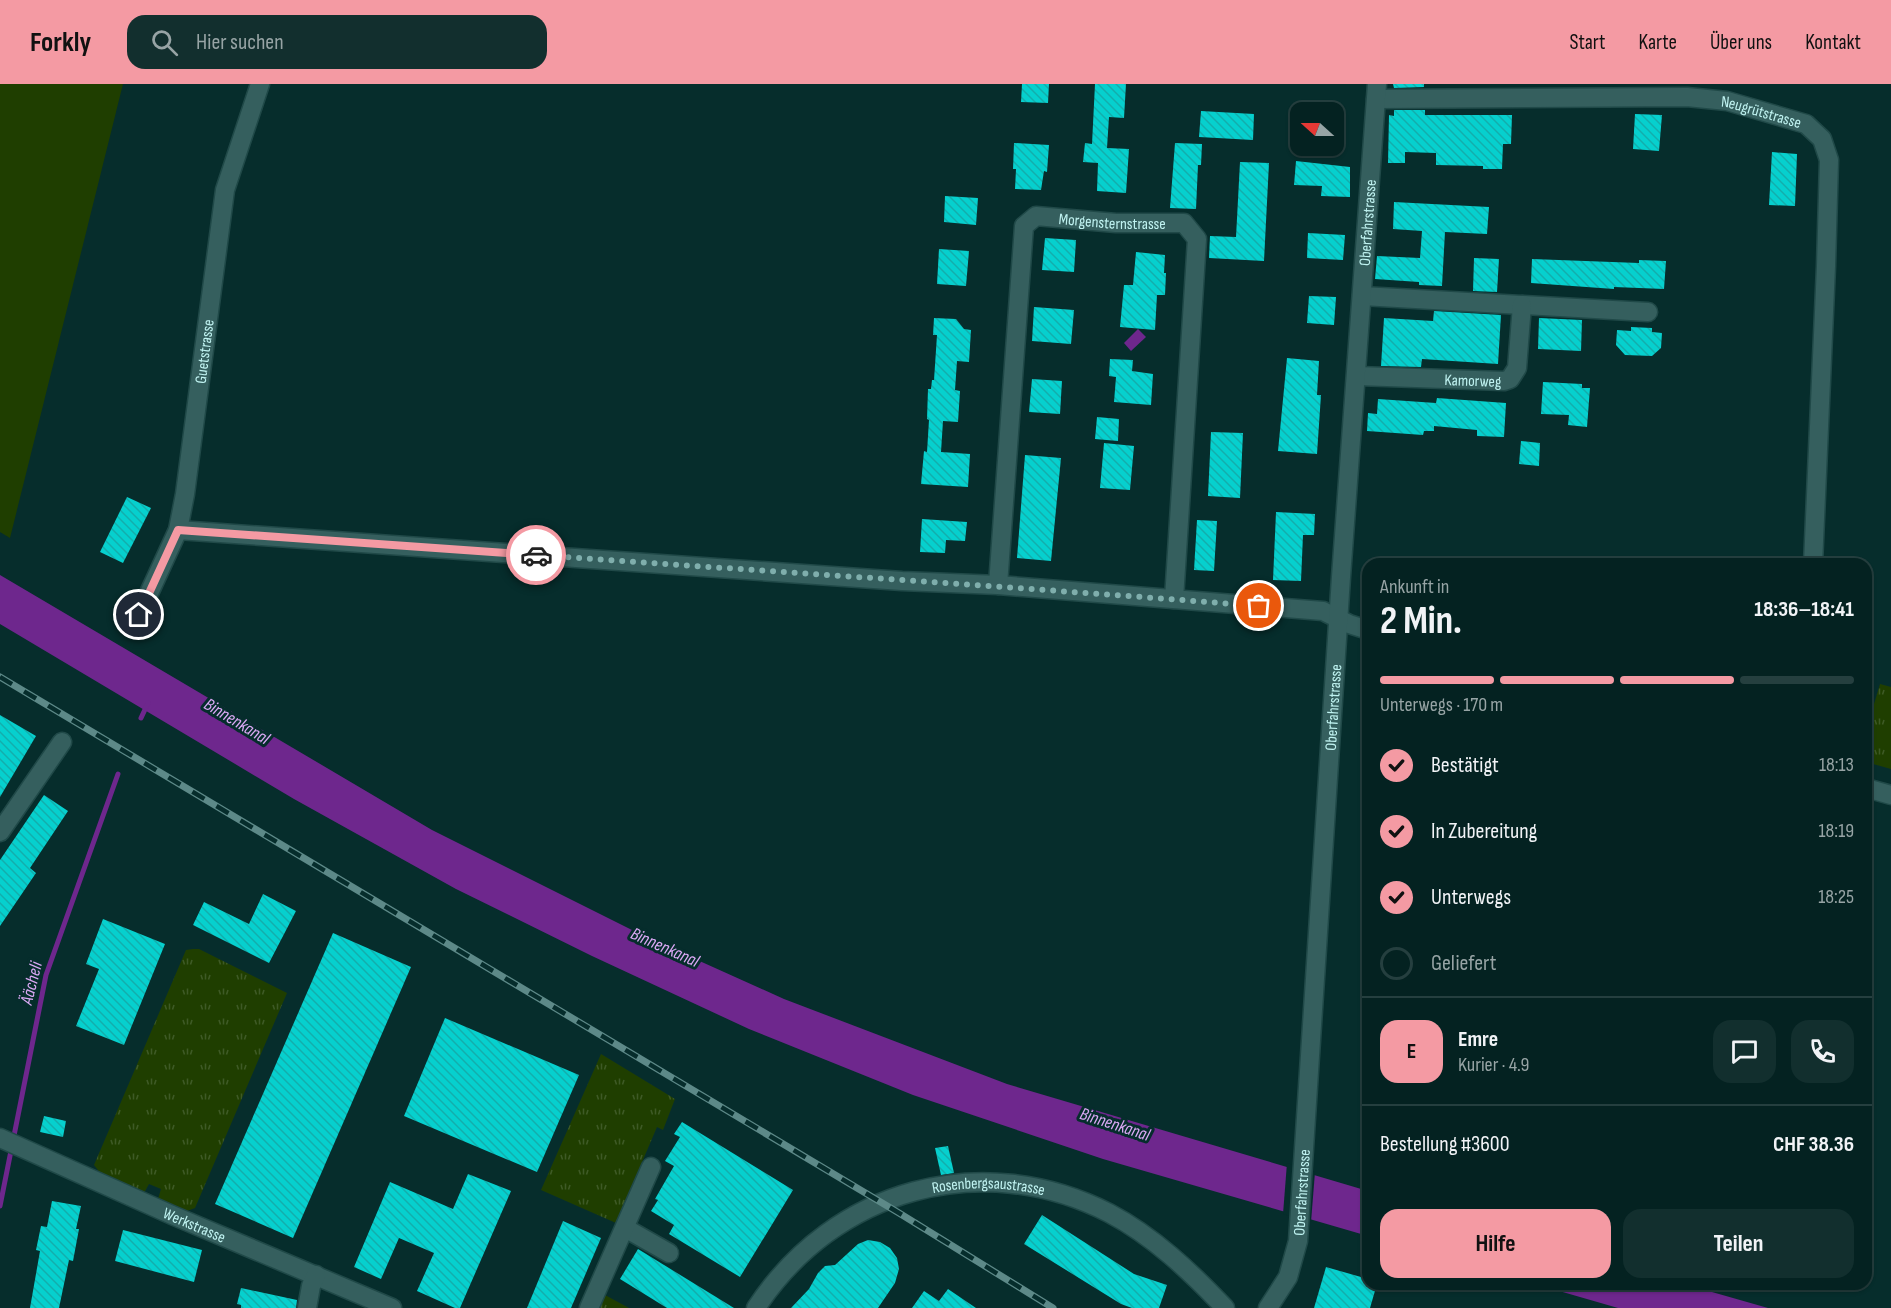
<!DOCTYPE html>
<html lang="de">
<meta charset="utf-8">
<style>
body{margin:0;font-family:"Sofia Sans Condensed",sans-serif;background:#122f2e;color:#f1f3f6;height:100vh;display:flex;flex-direction:column;font-size:22px;white-space:nowrap}
*{box-sizing:border-box;margin:0}
p{font-size:20px;color:#97a4a5}
.icon{flex:none;width:33px;height:33px;fill:none;stroke:currentColor;stroke-width:2;stroke-linecap:round;stroke-linejoin:round}
.map{position:relative;flex:1;overflow:hidden}
.details{position:absolute;left:1362px;top:474px;width:510px;height:732px;display:flex;flex-direction:column;background:#042221;border-radius:18px;box-shadow:0 2px 4px #0004,0 0 0 2px #253f3f}
.details>*{flex:none}
.needle{width:39px;rotate:291deg}
.fabs{position:absolute;left:1290px;top:18px;display:grid;gap:12px}
.fabs a{display:grid;place-items:center;width:54px;height:54px;border-radius:12px;background:#042221;box-shadow:0 2px 4px #0004,0 0 0 2px #253f3f;font-size:30px}
.pin{position:absolute;display:grid;place-items:center;width:51px;height:51px;color:#fff;margin:-26px;border:3px solid #fff;border-radius:50%;box-shadow:0 2px 6px #0007}
.courier{position:absolute;display:grid;place-items:center;width:60px;height:60px;margin:-30px;border:4px solid #f49aa3;border-radius:50%;background:#fff;color:#222;box-shadow:0 2px 8px #0007}
.headline em{font-style:normal;font-weight:700}
.headline div{display:flex;flex-direction:column-reverse}
.headline{display:flex;align-items:center;justify-content:space-between;height:102px;padding:0 18px}
h1{font-size:39px;font-weight:700;line-height:45px}
.bar{display:grid;grid-template-columns:repeat(4,1fr);gap:9px 6px;align-content:center;height:72px;padding:0 18px}
.bar i{height:8px;border-radius:4px;background:#253f3f}
.bar .selected{background:#f49aa3}
.bar p{grid-column:span 4}
.line{display:flex;align-items:center;gap:15px;padding:0 18px;border-top:2px solid #253f3f}
.line div{flex:1}
.round{display:grid;place-items:center;flex:none;width:63px;height:63px;border-radius:18px;background:#122f2e}
ol{padding:0 18px;list-style:none}
li{display:flex;align-items:center;gap:18px;height:66px}
li p{margin-inline-start:auto}
li .icon{padding:6px;border-radius:50%;background:#f49aa3;color:#111;stroke-width:4}
li:last-child{color:#97a4a5}
li i{width:33px;height:33px;border:3px solid #253f3f;border-radius:50%}
.cta{display:flex;gap:12px;margin-top:auto;padding:12px 18px}
.cta a{flex:1;height:69px;border-radius:18px;background:#f49aa3;color:#111;font-size:24px;font-weight:700;line-height:69px;text-align:center}
.cta a+a{background:#122f2e;color:#f1f3f6}
header{display:flex;align-items:center;gap:36px;box-sizing:border-box;height:84px;padding:0 30px;background:#f49aa3;color:#111}
header strong{font-size:28px}
nav{display:flex;gap:33px;margin-inline-start:auto;font-size:21px}
.search{width:420px;height:54px;background:#122f2e;display:flex;align-items:center;gap:15px;box-sizing:border-box;padding:0 21px;border-radius:18px;color:#97a4a5;font-size:22px}
.map>svg:first-child{display:block}
.grass{fill:url(#grass-tufts)}
.garden{fill:#1f3e00}
.water{fill:#6e278d}
.pier{fill:#062d2c}
.lines{fill:none;stroke-linecap:round;stroke-linejoin:round}
.stream{stroke:#6e278d;stroke-width:5}
.building{fill:url(#building-back-hatch)}
.minor-casing{stroke:#204948;stroke-width:21}
.minor{stroke:#355f5e;stroke-width:18}
.rail-casing{stroke:#5d8988;stroke-width:7}
.rail{stroke:#062d2c;stroke-width:4.5;stroke-dasharray:14;stroke-linecap:butt}
.done{stroke:#7faeac;stroke-width:6;stroke-dasharray:0 10.8}
.route{stroke:#f49aa3;stroke-width:8}
.labels{text-anchor:middle;stroke-width:6;stroke-linejoin:round;paint-order:stroke}
.street-label{font-size:16px;fill:#c0f3f1;stroke:#062d2c}
.water-label{font-size:18px;font-style:italic;fill:#dba9f5;stroke:#062d2c}
</style>
<header>
<strong>Forkly</strong>
<div class="search"><svg class="icon" aria-label="search" viewBox="0 0 24 24"><circle cx="10" cy="10" r="6"/><path d="M15 15l6 6"/></svg>Hier suchen</div>
<nav><a>Start</a><a>Karte</a><a>Über uns</a><a>Kontakt</a></nav>
</header>
<div class="map">
<svg width="1891" height="1224" viewBox="0 0 1891 1224">
<defs>
<pattern id="grass-tufts" width="24" height="20" patternUnits="userSpaceOnUse" patternTransform="scale(1.5)"><rect width="24" height="20" fill="#1f3e00"/><path d="M3 7l-1-3M5 7V3M7 7l1-3M15 17l-1-3M17 17v-4M19 17l1-3" fill="none" stroke="#3e5a26"/></pattern>
<pattern id="building-back-hatch" width="6" height="6" patternUnits="userSpaceOnUse" patternTransform="scale(1.5)"><rect width="6" height="6" fill="#06d0ce"/><path d="M-1 5l2 2M0 0l6 6M5-1l2 2" fill="none" stroke="#13aeac"/></pattern>
</defs>
<rect width="100%" height="100%" fill="#062d2c"/>
<g class="grass">
<polygon points="1880,600 1891,603 1891,685 1866,678 1866,647"/>
<polygon points="193,865 199,865 287,909 195,1124 187,1127 158,1115 161,1105 149,1100 144,1109 101,1090 94,1081 186,866"/>
<polygon points="601,970 675,1015 663,1046 657,1043 616,1139 541,1106"/>
<polygon points="605,1211 629,1224 599,1224"/>
</g>
<polygon class="garden" points="0,0 123,0 10,454 0,448"/>
<g class="water">
<polygon points="1138,245 1146,253 1131,267 1124,259"/>
<polygon points="0,491 432,746 644,852 784,915 1007,1000 1368,1107 1368,1152 1103,1075 913,1011 749,945 592,872 456,805 294,715 0,540"/>
<polygon points="1535,1200 1684,1200 1768,1224 1618,1224"/>
</g>
<polygon class="pier" points="1287,1079 1315,1088 1311,1138 1283,1130"/>
<g class="lines">
<g class="stream">
<polyline points="141,634 148,619"/>
<polyline points="0,1122 46,891 118,690"/>
</g>
</g>
<g class="building">
<polygon points="1022,0 1049,0 1048,19 1021,18"/>
<polygon points="1095,0 1126,0 1124,34 1109,33 1107,64 1129,65 1126,109 1097,107 1098,79 1083,78 1085,59 1092,60"/>
<polygon points="1393,0 1424,0 1424,3 1394,4"/>
<polygon points="1394,26 1425,26 1425,31 1512,31 1511,60 1503,60 1502,85 1483,85 1483,82 1436,81 1436,69 1405,68 1405,79 1388,79 1389,31 1394,32"/>
<polygon points="1201,27 1254,30 1253,56 1199,53"/>
<polygon points="1635,30 1662,31 1659,67 1633,65"/>
<polygon points="1014,59 1049,61 1047,88 1044,87 1041,106 1015,105 1016,85 1013,85"/>
<polygon points="1175,59 1202,60 1201,81 1198,81 1196,125 1170,124"/>
<polygon points="1772,68 1797,70 1795,122 1769,121"/>
<polygon points="1296,77 1350,83 1350,113 1321,112 1322,102 1294,101"/>
<polygon points="1240,78 1269,79 1264,177 1209,174 1210,152 1236,153"/>
<polygon points="945,112 978,114 976,141 944,138"/>
<polygon points="1394,118 1489,123 1487,150 1445,148 1442,202 1419,201 1419,198 1375,195 1377,172 1420,174 1422,147 1393,145"/>
<polygon points="1308,149 1345,151 1343,176 1307,174"/>
<polygon points="1045,154 1076,156 1074,188 1042,186"/>
<polygon points="939,165 969,167 966,202 937,200"/>
<polygon points="1136,168 1165,171 1164,189 1166,189 1165,211 1157,211 1155,246 1120,243 1124,201 1133,201"/>
<polygon points="1474,174 1499,175 1497,208 1473,207"/>
<polygon points="1532,175 1639,179 1639,176 1666,177 1664,205 1614,203 1614,205 1531,199"/>
<polygon points="1309,212 1336,213 1334,241 1307,239"/>
<polygon points="1034,223 1074,226 1071,260 1032,257"/>
<polygon points="1434,227 1501,231 1498,280 1422,275 1421,283 1381,282 1384,234 1433,237"/>
<polygon points="934,234 956,235 964,245 971,246 969,278 957,277 955,306 960,307 958,338 943,337 941,368 970,370 968,403 921,400 924,367 927,368 929,336 927,335 928,305 931,305 932,296 934,296 937,251 933,251"/>
<polygon points="1539,234 1582,236 1581,267 1538,265"/>
<polygon points="1631,243 1652,244 1652,248 1662,249 1661,264 1652,272 1625,271 1616,261 1617,246 1631,247"/>
<polygon points="1287,274 1319,277 1317,311 1321,311 1317,370 1278,367"/>
<polygon points="1110,275 1133,276 1132,287 1153,290 1151,321 1114,318 1116,293 1109,292"/>
<polygon points="1032,295 1062,297 1060,330 1029,328"/>
<polygon points="1543,298 1582,300 1582,304 1590,304 1587,343 1568,341 1569,331 1541,330"/>
<polygon points="1437,314 1506,319 1504,353 1477,352 1477,346 1434,342 1434,347 1424,347 1423,351 1367,347 1368,329 1377,330 1378,315 1436,319"/>
<polygon points="1097,333 1119,335 1118,357 1095,355"/>
<polygon points="1211,348 1243,349 1240,414 1208,412"/>
<polygon points="1521,357 1540,359 1539,382 1519,380"/>
<polygon points="1104,359 1134,362 1130,406 1100,404"/>
<polygon points="1025,371 1061,374 1051,477 1017,474"/>
<polygon points="127,413 151,424 123,479 100,468"/>
<polygon points="1276,428 1315,430 1314,451 1303,451 1301,497 1273,496"/>
<polygon points="922,435 967,438 965,457 946,456 945,469 920,468"/>
<polygon points="1197,436 1217,437 1214,487 1194,486"/>
<polygon points="0,631 36,652 0,713"/>
<polygon points="44,711 68,727 30,784 36,789 0,842 0,776"/>
<polygon points="263,810 296,827 269,879 193,841 204,818 249,840"/>
<polygon points="103,835 165,860 124,961 76,942 99,885 86,880"/>
<polygon points="333,849 411,883 293,1154 215,1120"/>
<polygon points="445,934 579,991 537,1088 404,1032"/>
<polygon points="44,1032 66,1037 63,1053 40,1048"/>
<polygon points="682,1038 793,1106 740,1193 669,1150 674,1141 651,1127 658,1116 655,1115 674,1082 665,1077 680,1053 674,1050"/>
<polygon points="948,1062 954,1089 941,1091 935,1064"/>
<polygon points="468,1090 511,1107 460,1224 455,1224 417,1207 434,1169 399,1154 381,1195 354,1183 390,1098 453,1125"/>
<polygon points="52,1117 81,1122 76,1145 79,1145 73,1177 69,1176 59,1224 30,1224 40,1167 36,1166 41,1142 47,1143"/>
<polygon points="1042,1131 1134,1190 1167,1201 1159,1224 1132,1224 1121,1220 1024,1160"/>
<polygon points="563,1137 601,1154 571,1224 527,1224"/>
<polygon points="123,1146 202,1166 194,1198 115,1177"/>
<polygon points="868,1156 880,1158 890,1164 897,1174 899,1185 895,1199 878,1224 791,1224 809,1205 818,1189 825,1182 835,1181 858,1160"/>
<polygon points="638,1165 734,1224 667,1224 620,1195"/>
<polygon points="1326,1183 1368,1195 1368,1200 1377,1200 1370,1224 1314,1224"/>
<polygon points="241,1204 297,1216 296,1224 241,1224 241,1221 237,1220"/>
<polygon points="948,1205 976,1224 912,1224 924,1207 939,1217"/>
</g>
<g class="lines">
<defs>
<g id="minor">
<path id="s1" d="M1376 15 1687 13 1727 17 1806 40 1822 55 1829 76 1826 182 1813 480"/>
<polyline points="1362,212 1648,228"/>
<path id="s2" d="M1357 292 1504 297 1510 295 1517 284 1522 221"/>
<polyline points="178,446 902,497 998,501 1323,527 1349,540 1368,546"/>
<path id="s3" d="M998 501 1024 142 1036 132 1116 139H1184L1197 155 1174 515"/>
<path id="s4" d="M139 531 178 446 185 410 225 106 260 0"/>
<polyline points="1866,704 1891,711"/>
<polyline points="0,748 62,658"/>
<path id="s5" d="M0 1054 172 1131 392 1224"/>
<polyline points="625,1144 669,1169"/>
<polyline points="307,1224 311,1202 316,1191"/>
<polyline points="589,1224 651,1083"/>
<path id="s6" d="M756 1224C834 1105 981 1064 1109 1129 1153 1152 1191 1188 1225 1224"/>
<path id="s7" d="M1268 1224 1288 1193 1298 1157 1341 493 1377 0"/>
</g>
</defs>
<use href="#minor" class="minor-casing"/>
<use href="#minor" class="minor"/>
<defs>
<polyline id="rail" points="0,593 899,1129 1053,1224"/>
</defs>
<use href="#rail" class="rail-casing"/>
<use href="#rail" class="rail"/>
</g>
<g class="lines">
<path class="done" d="M536 471C777 488 1018 503 1259 522"/>
<polyline class="route" points="139,531 178,446 536,471"/>
</g>
<g class="labels">
<g class="street-label">
<text dy="6" stroke="none"><textPath href="#s1" startOffset="387">Neugrütstrasse</textPath></text>
<text dy="6" stroke="none"><textPath href="#s3" startOffset="452">Morgensternstrasse</textPath></text>
<text dy="6" stroke="none"><textPath href="#s7" startOffset="1095">Oberfahrstrasse</textPath></text>
<text dy="6" stroke="none"><textPath href="#s4" startOffset="274">Guetstrasse</textPath></text>
<text dy="6" stroke="none"><textPath href="#s2" startOffset="116">Kamorweg</textPath></text>
<text dy="6" stroke="none"><textPath href="#s7" startOffset="609">Oberfahrstrasse</textPath></text>
<text dy="6" stroke="none"><textPath href="#s6" startOffset="276">Rosenbergsaustrasse</textPath></text>
<text dy="6" stroke="none"><textPath href="#s7" startOffset="123">Oberfahrstrasse</textPath></text>
<text dy="6" stroke="none"><textPath href="#s5" startOffset="213">Werkstrasse</textPath></text>
</g>
<g class="water-label">
<text transform="translate(237 637) rotate(31)" y="6">Binnenkanal</text>
<text transform="translate(665 863) rotate(24)" y="6">Binnenkanal</text>
<text transform="translate(31 899) rotate(-76)" y="6">Äächeli</text>
<text transform="translate(1115 1040) rotate(18)" y="6">Binnenkanal</text>
</g>
</g>
</svg>
<div class="fabs">
<a><svg class="needle" viewBox="-14 -14 28 28"><path d="M0-13l5 13h-10z" fill="#e53935"/><path d="M0 13l5-13h-10z" fill="#97a4a5"/></svg></a>
</div>
<div class="pin" style="left:1259px;top:522px;background:#ea580c"><svg class="icon" aria-label="bag" viewBox="0 0 24 24"><path d="M5 8h14l-1 12H6zM9 8a3 3 0 0 1 6 0"/></svg></div>
<div class="pin" style="left:139px;top:531px;background:#1f2937"><svg class="icon" aria-label="home" viewBox="0 0 24 24"><path d="M3 11l9-7 9 7M6 9v11h12V9"/></svg></div>
<div class="courier" style="left:536px;top:471px"><svg class="icon" aria-label="car" viewBox="0 0 24 24"><path d="M5 17H2v-5l4-1 3-4h7l3 4 3 1v5h-3M9 17h6M6 11h13"/><circle cx="7" cy="17" r="2"/><circle cx="17" cy="17" r="2"/></svg></div>
<section class="details">
<div class="headline"><div><h1>2 Min.</h1><p>Ankunft in</p></div><em>18:36–18:41</em></div>
<div class="bar"><i class="selected"></i><i class="selected"></i><i class="selected"></i><i></i><p>Unterwegs · 170 m</p></div>
<ol>
<li><svg class="icon" aria-label="check" viewBox="0 0 24 24"><path d="M5 12l5 5 9-10"/></svg>Bestätigt<p>18:13</p></li>
<li><svg class="icon" aria-label="check" viewBox="0 0 24 24"><path d="M5 12l5 5 9-10"/></svg>In Zubereitung<p>18:19</p></li>
<li><svg class="icon" aria-label="check" viewBox="0 0 24 24"><path d="M5 12l5 5 9-10"/></svg>Unterwegs<p>18:25</p></li>
<li><i></i>Geliefert</li>
</ol>
<div class="line" style="height:108px"><b class="round" style="background:#f49aa3;color:#111">E</b><div><b>Emre</b><p>Kurier · 4.9</p></div><a class="round"><svg class="icon" aria-label="chat" viewBox="0 0 24 24"><path d="M4 5h16v11H9l-5 4z"/></svg></a><a class="round"><svg class="icon" aria-label="phone" viewBox="0 0 24 24"><path d="M5 4h4l2 5-3 2q2 4 5 5l2-3 5 2v4C11 20 4 13 5 4z"/></svg></a></div>
<div class="line" style="height:78px"><div>Bestellung #3600</div><b>CHF 38.36</b></div>
<div class="cta"><a>Hilfe</a><a>Teilen</a></div>
</section>
</div>
